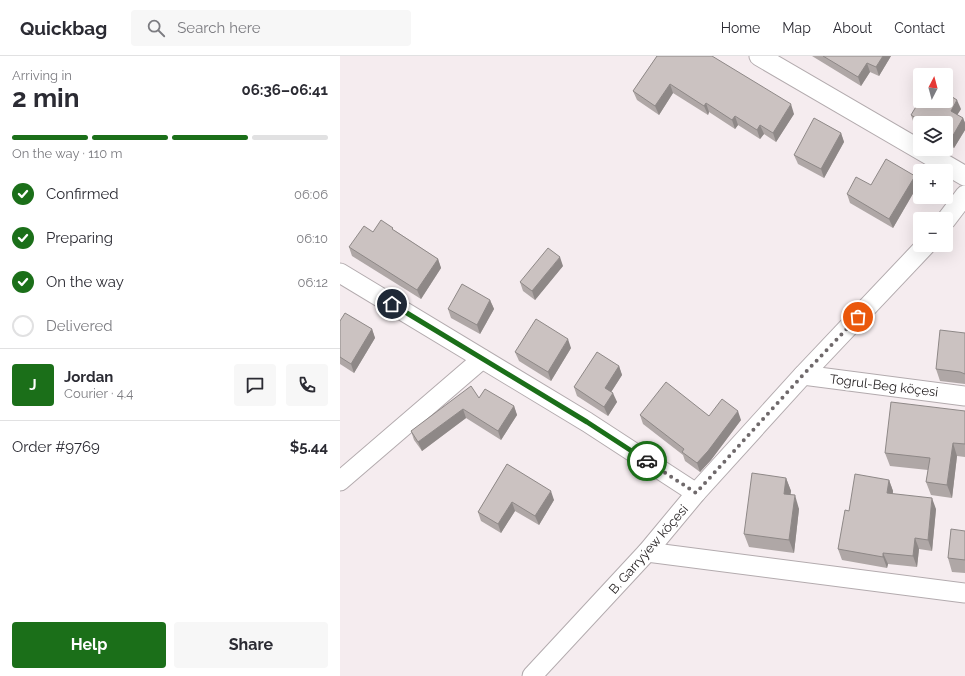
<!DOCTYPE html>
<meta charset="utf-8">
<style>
body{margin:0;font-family:Raleway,sans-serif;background:#f7f7f7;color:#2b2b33;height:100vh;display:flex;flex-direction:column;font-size:15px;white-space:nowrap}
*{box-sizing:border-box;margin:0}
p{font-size:13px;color:#7c7c81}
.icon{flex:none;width:22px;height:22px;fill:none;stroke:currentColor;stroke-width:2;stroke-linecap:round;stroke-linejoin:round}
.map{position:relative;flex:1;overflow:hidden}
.side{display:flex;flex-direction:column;background:#fff;width:340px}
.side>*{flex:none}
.needle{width:26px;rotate:6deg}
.controls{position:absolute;left:573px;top:12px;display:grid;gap:8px}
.controls a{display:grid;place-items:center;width:40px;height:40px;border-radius:4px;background:#fff;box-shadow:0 4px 16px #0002;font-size:20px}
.pin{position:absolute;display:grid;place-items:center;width:34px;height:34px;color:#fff;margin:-17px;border:2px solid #fff;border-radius:50%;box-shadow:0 1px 4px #0007}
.courier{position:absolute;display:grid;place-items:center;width:40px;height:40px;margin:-20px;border:3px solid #1b6f19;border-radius:50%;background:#fff;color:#222;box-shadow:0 1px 5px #0007}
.headline em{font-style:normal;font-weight:700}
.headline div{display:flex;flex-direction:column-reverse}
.headline{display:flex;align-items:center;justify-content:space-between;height:68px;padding:0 12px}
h1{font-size:26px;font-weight:700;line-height:30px}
.bar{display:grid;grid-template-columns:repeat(4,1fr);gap:6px 4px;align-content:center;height:48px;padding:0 12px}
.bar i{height:5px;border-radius:3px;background:#e1e1e2}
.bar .selected{background:#1b6f19}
.bar p{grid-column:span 4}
.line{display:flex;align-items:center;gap:10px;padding:0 12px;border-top:1px solid #e1e1e2}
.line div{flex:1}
.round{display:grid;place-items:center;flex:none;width:42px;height:42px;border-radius:4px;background:#f7f7f7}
ol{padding:0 12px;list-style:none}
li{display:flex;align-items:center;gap:12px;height:44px}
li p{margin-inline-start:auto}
li .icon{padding:4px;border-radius:50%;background:#1b6f19;color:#fff;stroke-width:4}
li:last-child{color:#7c7c81}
li i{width:22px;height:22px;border:2px solid #e1e1e2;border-radius:50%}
.primary-button{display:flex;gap:8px;margin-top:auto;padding:8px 12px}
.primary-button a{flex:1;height:46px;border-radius:4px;background:#1b6f19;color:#fff;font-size:16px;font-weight:700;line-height:46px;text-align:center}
.primary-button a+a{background:#f7f7f7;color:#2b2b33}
header{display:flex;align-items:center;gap:24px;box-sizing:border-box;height:56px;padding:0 20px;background:#fff;border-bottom:1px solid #e1e1e2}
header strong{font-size:19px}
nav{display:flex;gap:22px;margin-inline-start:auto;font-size:14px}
.search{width:280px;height:36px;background:#f7f7f7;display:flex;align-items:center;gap:10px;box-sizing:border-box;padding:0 14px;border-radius:4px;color:#7c7c81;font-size:15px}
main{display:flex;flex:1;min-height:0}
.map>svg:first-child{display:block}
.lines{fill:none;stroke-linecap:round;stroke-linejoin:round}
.minor-casing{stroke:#b3abae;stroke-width:21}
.minor{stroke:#fff;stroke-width:19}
.wall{fill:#afa7a6}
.shaded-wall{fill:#8e8887}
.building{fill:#cbc2c1;stroke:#8e8887}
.done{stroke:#6f696b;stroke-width:4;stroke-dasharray:0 7.2}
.route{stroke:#1b6f19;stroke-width:5}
.labels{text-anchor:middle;stroke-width:4;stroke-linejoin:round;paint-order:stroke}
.street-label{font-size:13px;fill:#272324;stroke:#fff}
</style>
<header>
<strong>Quickbag</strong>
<div class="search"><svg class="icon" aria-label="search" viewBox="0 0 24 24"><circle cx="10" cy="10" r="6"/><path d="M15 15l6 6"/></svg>Search here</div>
<nav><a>Home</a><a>Map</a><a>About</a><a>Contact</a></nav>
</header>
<main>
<section class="side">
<div class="headline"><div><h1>2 min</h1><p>Arriving in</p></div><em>06:36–06:41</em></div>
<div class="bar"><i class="selected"></i><i class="selected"></i><i class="selected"></i><i></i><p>On the way · 110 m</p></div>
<ol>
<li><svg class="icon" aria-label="check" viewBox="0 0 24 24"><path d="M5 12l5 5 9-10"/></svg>Confirmed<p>06:06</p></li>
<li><svg class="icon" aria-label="check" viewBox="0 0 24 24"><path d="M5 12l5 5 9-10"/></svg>Preparing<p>06:10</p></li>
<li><svg class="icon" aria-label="check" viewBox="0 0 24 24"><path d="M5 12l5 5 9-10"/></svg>On the way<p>06:12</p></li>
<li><i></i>Delivered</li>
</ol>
<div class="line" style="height:72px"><b class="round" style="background:#1b6f19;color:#fff">J</b><div><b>Jordan</b><p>Courier · 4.4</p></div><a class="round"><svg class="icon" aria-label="chat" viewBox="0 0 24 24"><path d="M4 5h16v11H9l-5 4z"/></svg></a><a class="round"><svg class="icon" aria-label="phone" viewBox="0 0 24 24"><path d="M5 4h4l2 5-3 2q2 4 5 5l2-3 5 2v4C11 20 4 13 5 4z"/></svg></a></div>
<div class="line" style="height:52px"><div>Order #9769</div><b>$5.44</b></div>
<div class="primary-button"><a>Help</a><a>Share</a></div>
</section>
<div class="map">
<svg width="625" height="620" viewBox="0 0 625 620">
<rect width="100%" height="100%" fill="#f5ecef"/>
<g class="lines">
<defs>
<g id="minor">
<polyline points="419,0 625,120"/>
<polyline points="606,164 625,139"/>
<polyline points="0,217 247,366 356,437"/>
<polyline points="463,319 625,340"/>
<polyline points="0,425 142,303"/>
<polyline points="307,496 625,537"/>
<polyline points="192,620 307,496 356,437 463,319 586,189"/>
</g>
</defs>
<use href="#minor" class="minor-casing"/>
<use href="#minor" class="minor"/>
</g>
<g class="wall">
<polygon points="317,0 454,58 436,86 424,78 420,83 398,69 395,73 369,56 368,59 333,37 319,59 297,44 293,35"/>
<polygon points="472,0 551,0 539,20 530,16 521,30"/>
<polygon points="621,53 617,59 623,62 625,67 625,74 614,92 606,87 606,67 580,67 580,72 574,68 571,59"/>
<polygon points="501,77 504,86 484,122 458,108 454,99"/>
<polygon points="575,120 578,129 553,172 510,147 507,138 531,129"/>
<polygon points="54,174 98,203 101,212 81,243 12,200 9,191 33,176"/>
<polygon points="223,210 195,244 183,235 180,226"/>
<polygon points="150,244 154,253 140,278 111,262 108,253"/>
<polygon points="0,265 32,273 35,282 14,317 0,308"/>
<polygon points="625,277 625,328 600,325 596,313"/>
<polygon points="231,292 211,325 179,305 175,296"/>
<polygon points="279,310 282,319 271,336 277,346 268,360 237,340 234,331"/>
<polygon points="139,342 174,350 177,359 161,384 126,362 82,395 74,384 71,375"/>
<polygon points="625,355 625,401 617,400 612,442 591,439 586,426 588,414 550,410 545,397"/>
<polygon points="300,359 369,360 401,364 371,404 360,416 345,405 343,399 303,368"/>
<polygon points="167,408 214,444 199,469 175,455 161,477 141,465 138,456"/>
<polygon points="446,422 451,435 450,439 459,453 454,497 409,491 404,478"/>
<polygon points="549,424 553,435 553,438 596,453 592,495 579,493 577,511 548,508 547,512 502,504 498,493 509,455"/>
<polygon points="625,475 625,517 612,516 608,502"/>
</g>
<g class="shaded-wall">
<polygon points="543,0 551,0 539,20 536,11"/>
<polygon points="527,7 530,16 521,30 518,21"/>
<polygon points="330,28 333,37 319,59 315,50"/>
<polygon points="617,44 621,53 614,64 611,55"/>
<polygon points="366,47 369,56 368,59 364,50"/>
<polygon points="451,48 454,58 436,86 433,77"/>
<polygon points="395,60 398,69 395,73 392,64"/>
<polygon points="623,62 625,67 625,74 614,92 611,83"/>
<polygon points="420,69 424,78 420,83 417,74"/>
<polygon points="501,77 504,86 484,122 481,113"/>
<polygon points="575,120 578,129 553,172 549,163"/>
<polygon points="220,201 223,210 195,244 192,235"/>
<polygon points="98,203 101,212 81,243 77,234"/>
<polygon points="150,244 154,253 140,278 137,269"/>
<polygon points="32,273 35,282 14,317 11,308"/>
<polygon points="228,283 231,292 211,325 208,316"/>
<polygon points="279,310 282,319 268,341 265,332"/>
<polygon points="273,337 277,346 268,360 264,351"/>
<polygon points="174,350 177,359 161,384 158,375"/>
<polygon points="123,353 126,362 82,395 78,386"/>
<polygon points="398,355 401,364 371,404 360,416 357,407"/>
<polygon points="613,387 617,400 612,442 607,429"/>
<polygon points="446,422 451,435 449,451 444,438"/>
<polygon points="549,424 553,435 551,449 547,437"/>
<polygon points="211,435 214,444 199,469 195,460"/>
<polygon points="455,439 459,453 454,497 449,484"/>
<polygon points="592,442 596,453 592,495 588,484"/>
<polygon points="172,446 175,455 161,477 158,468"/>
<polygon points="575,482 579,493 577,511 573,500"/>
<polygon points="543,497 548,508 547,512 543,501"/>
</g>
<g class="building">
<polygon points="317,0 372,0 451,48 433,77 420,69 417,74 395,60 392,64 366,47 364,50 330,28 315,50 293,35"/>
<polygon points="483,0 543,0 536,11 527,7 518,21"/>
<polygon points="606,37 617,44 611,55 623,62 611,83 606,80 606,67 584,67 571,59 580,44 580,45 606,45"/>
<polygon points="474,62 501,77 481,113 454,99"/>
<polygon points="546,103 575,120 549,163 507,138 516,121 531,129"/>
<polygon points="41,164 53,172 52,173 98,203 77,234 9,191 24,170 33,176"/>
<polygon points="208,192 220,201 192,235 180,226"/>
<polygon points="122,228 150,244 137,269 108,253"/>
<polygon points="5,257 32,273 11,308 0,301 0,265"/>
<polygon points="196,263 228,283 208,316 175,296"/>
<polygon points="600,274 625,277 625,318 620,316 596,313"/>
<polygon points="257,296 279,310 265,332 273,337 264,351 234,331"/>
<polygon points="326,326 369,360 382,343 398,355 368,395 357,407 342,396 344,393 300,359"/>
<polygon points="131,330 139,342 145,333 174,350 158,375 123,353 78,386 71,375"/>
<polygon points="551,346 625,355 625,388 613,387 607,429 586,426 590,402 545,397"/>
<polygon points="167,408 211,435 195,460 172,446 158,468 138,456"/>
<polygon points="412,417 446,422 444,438 455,439 449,484 404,478"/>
<polygon points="515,418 549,424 547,437 592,442 588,484 575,482 573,500 543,497 543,501 498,493 505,454 509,455"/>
<polygon points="611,473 625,475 625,504 608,502"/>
</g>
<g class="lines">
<polyline class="done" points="307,405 356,437 463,319 518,261"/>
<polyline class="route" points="52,248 247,366 307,405"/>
</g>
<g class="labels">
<g class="street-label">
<text transform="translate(544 329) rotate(7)" y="5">Togrul-Beg köçesi</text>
<text transform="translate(308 493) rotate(-49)" y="5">B. Garryýew köçesi</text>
</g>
</g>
</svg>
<div class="controls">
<a><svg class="needle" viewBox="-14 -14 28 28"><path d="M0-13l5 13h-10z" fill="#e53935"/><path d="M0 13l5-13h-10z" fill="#7c7c81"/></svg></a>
<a><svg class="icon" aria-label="layers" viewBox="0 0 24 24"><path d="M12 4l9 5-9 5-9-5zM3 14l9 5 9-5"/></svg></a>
<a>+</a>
<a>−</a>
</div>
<div class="pin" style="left:518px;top:261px;background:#ea580c"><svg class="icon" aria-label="bag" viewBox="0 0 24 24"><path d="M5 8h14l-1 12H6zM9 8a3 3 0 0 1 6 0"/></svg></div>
<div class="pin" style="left:52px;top:248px;background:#1f2937"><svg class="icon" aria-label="home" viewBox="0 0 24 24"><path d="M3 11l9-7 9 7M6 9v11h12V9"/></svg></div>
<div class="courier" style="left:307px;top:405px"><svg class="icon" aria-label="car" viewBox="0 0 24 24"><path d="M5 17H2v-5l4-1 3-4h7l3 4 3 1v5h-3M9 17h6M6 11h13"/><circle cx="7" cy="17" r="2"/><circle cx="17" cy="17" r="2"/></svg></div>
</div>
</main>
